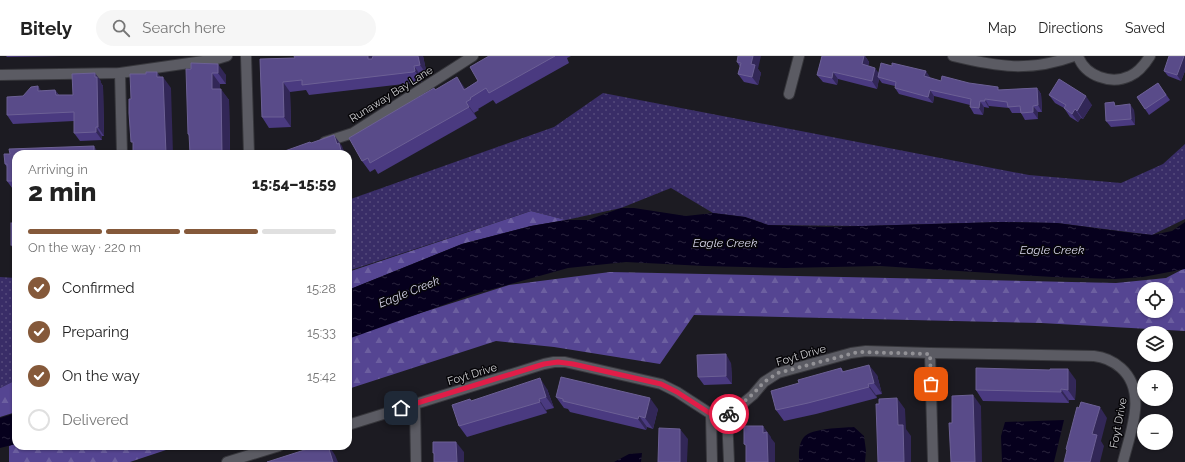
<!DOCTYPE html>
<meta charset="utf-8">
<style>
body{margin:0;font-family:Raleway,sans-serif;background:#f6f6f6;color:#222;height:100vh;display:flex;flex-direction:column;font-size:15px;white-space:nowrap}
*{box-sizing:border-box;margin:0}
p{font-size:13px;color:#767676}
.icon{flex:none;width:22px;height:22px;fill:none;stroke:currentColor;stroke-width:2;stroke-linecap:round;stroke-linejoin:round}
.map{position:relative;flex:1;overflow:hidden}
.panel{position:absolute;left:12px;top:94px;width:340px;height:300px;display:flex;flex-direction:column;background:#fff;border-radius:12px;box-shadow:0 1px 3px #0004}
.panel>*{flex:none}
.fabs{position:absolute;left:1137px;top:226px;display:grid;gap:8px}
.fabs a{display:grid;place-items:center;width:36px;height:36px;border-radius:50%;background:#fff;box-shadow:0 1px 3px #0004;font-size:20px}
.pin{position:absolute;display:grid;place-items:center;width:34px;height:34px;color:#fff;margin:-17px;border-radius:8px;box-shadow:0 2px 6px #0006}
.courier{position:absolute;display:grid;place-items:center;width:40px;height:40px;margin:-20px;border:3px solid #e11d48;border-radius:50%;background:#fff;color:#222;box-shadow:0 1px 5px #0007}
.headline em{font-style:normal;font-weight:800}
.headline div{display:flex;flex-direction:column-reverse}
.headline{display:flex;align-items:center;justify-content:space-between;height:68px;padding:0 16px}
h1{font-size:26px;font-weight:800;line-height:30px}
.bar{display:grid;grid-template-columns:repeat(4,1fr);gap:6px 4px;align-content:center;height:48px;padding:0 16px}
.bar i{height:5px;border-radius:3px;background:#e0e0e0}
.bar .active{background:#85593a}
.bar p{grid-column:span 4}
ol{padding:0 16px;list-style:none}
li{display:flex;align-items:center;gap:12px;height:44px}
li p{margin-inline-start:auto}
li .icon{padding:4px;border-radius:50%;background:#85593a;color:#fff;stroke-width:4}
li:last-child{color:#767676}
li i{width:22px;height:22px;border:2px solid #e0e0e0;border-radius:50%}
header{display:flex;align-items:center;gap:24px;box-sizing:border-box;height:56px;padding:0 20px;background:#fff;border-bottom:1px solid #e0e0e0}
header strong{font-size:19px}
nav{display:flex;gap:22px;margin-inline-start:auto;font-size:14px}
.search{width:280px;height:36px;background:#f6f6f6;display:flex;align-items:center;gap:10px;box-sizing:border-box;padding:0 14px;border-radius:22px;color:#767676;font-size:15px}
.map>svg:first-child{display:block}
.grass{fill:url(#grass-dots)}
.forest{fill:url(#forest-firs);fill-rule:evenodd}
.water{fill:url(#water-ripples)}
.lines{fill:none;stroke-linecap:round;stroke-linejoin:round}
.minor-casing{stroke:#37373c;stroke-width:12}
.minor{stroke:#5b5b63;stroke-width:10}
.wall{fill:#4a3a80}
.shaded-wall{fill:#322757}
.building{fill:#594b89;stroke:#6c6095}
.done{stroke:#929196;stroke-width:4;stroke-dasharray:0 7.2}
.route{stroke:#e11d48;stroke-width:5}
.labels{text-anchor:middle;stroke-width:3;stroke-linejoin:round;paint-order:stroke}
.street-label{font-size:11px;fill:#d1d1d5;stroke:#070609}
.water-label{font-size:12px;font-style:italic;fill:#d8d6ed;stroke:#070609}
</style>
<header>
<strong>Bitely</strong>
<div class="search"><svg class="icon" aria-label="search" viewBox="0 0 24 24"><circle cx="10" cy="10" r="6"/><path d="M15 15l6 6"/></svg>Search here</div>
<nav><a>Map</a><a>Directions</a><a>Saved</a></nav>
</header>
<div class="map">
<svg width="1185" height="406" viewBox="0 0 1185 406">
<defs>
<pattern id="grass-dots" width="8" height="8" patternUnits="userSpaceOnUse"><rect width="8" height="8" fill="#392d67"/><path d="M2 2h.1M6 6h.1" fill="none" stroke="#554a7c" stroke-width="1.8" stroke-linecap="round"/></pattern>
<pattern id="forest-firs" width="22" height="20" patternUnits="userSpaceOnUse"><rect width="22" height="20" fill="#554592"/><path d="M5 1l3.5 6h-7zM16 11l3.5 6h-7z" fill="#6c5fa0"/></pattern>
<pattern id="water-ripples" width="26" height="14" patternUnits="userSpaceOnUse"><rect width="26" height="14" fill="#06001d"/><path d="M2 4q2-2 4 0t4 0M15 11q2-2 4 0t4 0" fill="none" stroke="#29243d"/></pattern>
</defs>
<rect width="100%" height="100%" fill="#1c1b22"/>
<g class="grass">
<polygon points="603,37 1029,119 1121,127 1163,108 1185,88 1185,163 1152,179 1057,167 1002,166 863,170 768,169 745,161 713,157 671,132 621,152 566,164 531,155 348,215 348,144 554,71"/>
<polygon points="0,221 16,222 16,324 0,332"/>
</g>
<g class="forest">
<polygon points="531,155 566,164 531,170 462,188 348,234 348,216"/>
<path d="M1185 212V275L1041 267 694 259 660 308 554 291 496 285 348 333V280L509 229 610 216 1116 227 1166 222ZM1144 233H1166V255H1144Z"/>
<polygon points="16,324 16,356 0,361 0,332"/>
<polygon points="16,387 16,390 178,390 130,406 9,406 9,390"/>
</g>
<g class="water">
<polygon points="621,152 634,152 686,160 713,157 745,161 768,169 826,171 1002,166 1057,167 1124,176 1152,179 1172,175 1185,166 1185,213 1143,221 1115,223 1053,221 880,210 785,212 704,210 626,206 568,212 471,239 348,283 348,234 462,188 531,170 566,164 588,164"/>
<polygon points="16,357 16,388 0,392 0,362"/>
<polygon points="1064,364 1054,406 1002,406 1001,380 1005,366"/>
<path d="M854 371 864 380 866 395 865 406H799C799 398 798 388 804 381 812 372 841 372 854 371Z"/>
<polygon points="642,397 641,406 614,406 629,398"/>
</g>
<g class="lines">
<defs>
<g id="minor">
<polyline points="246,0 249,98"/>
<path d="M953 0C998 11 1030 16 1074 0"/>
<path d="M1078 0C1085 20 1111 29 1130 20 1139 16 1145 8 1150 0"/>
<polyline points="120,17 122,98"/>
<polyline points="0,19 120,17 217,3 227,0"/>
<polyline points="789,38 799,0"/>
<polyline points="325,86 353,77 473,0"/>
<polyline points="930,297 933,406"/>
<polyline points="415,348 416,406"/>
<polyline points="711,358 712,406"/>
<polyline points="727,359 729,406"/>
<path d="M348 369 544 308 554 306H565L661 328 677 336 711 358 727 359 741 349 753 339 764 326 778 317 851 297 866 295 930 297 1094 300C1104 301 1113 305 1121 312 1148 336 1130 377 1123 406"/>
<polyline points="227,406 279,390"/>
</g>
</defs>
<use href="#minor" class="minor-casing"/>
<use href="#minor" class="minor"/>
</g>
<g class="wall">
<polygon points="6,0 62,0 7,1"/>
<polygon points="423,0 427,19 421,20 422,25 421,26 309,39 306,34 290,36 291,71 269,72 262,61 260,3"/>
<polygon points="489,0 571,0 567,2 569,7 496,48 493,44 478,53 479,54 474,57 477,62 378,118 375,113 370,116 362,105 435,33 465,33 478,25"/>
<polygon points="822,0 865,0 869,6 868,10 879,17 930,21 930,22 941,25 1001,34 1037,32 1041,38 1042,56 1038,56 1038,63 1025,64 1021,57 1012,57 1009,52 989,50 989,52 984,51 983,59 974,58 970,51 970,49 934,40 933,47 899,38 895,32 895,30 882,27 879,23 877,33 838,23 837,29 823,26 817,19"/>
<polygon points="1184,0 1185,1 1185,15 1181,25 1168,20 1164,15"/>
<polygon points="737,6 758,13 761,17 758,29 744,26 738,18 740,11"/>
<polygon points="191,7 226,19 226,28 220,28 220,33 229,44 230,98 190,98 190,97 189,80 188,78"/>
<polygon points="101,25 101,27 103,30 104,80 102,80 102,84 80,85 74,77 74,65 13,68 7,59 23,40 42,35 55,34 59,39 73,39"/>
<polygon points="1158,27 1170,44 1149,59 1137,41"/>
<polygon points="1049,39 1092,49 1083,63 1081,62 1078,66 1070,61 1064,52 1055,47"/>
<polygon points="1117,49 1134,54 1135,69 1111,71 1106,65"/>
<polygon points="16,98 16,136 15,136 7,125 7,111 5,108"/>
<polygon points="348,103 352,114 348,116"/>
<polygon points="16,167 16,197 11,189"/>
<polygon points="731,307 732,328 704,329 698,321"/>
<polygon points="841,312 844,316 877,319 882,338 876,339 877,342 816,358 784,365 776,354 799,327"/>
<polygon points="1076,324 1075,344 1069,344 1069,347 983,345 976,334"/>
<polygon points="547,333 554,352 546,354 547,357 467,381 459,370 471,345"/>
<polygon points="556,341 658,353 653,373 647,371 646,374 570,356 568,353 564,352"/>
</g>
<g class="shaded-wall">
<polygon points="368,0 374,0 375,13 368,3"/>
<polygon points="418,0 423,0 427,19 420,9"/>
<polygon points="753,0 761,0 758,13 761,17 758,29 752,21 751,8"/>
<polygon points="864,0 865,0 869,6 867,15 862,8"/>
<polygon points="1184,0 1185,1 1185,15 1181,25 1177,19"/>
<polygon points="218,8 226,19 226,28 218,17"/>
<polygon points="414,10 421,20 422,25 415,15"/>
<polygon points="875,12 880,19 878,21 879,23 877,33 872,25"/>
<polygon points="926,15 930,21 929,27 924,20"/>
<polygon points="157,16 163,24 163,21 171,32 173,98 166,98"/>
<polygon points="833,16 838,23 837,29 832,22"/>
<polygon points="95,17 101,25 101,27 103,30 104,80 98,71"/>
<polygon points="212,17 220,28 220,44 212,33"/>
<polygon points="457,21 465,32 472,45 464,34"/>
<polygon points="283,26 290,36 291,71 284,61"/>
<polygon points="38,30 44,39 38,35"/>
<polygon points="1037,32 1041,38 1042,56 1038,49"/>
<polygon points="221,33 229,44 230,98 222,98"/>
<polygon points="55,34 61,43 56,39"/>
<polygon points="930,34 934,40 933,47 928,41"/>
<polygon points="1086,40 1092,49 1083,63 1077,55"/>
<polygon points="985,43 989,50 989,52 985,45"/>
<polygon points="980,45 984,51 983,59 979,52"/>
<polygon points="466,46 474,57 477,62 469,51"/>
<polygon points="1130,48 1134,54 1135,69 1131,63"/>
<polygon points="1033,50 1038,56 1038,63 1033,56"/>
<polygon points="1075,53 1081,62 1078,66 1072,58"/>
<polygon points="96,71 102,80 102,84 96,76"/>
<polygon points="334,79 342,90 343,93 346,98 342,98 337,88"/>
<polygon points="94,90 99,98 94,95"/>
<polygon points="348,103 352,114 348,109"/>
<polygon points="726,298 731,307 732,328 726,320"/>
<polygon points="869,309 877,319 882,338 874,327"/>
<polygon points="1068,313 1076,324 1075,344 1068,334"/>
<polygon points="540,322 547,333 554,352 546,341"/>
<polygon points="868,328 876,339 877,342 869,331"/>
<polygon points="1061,333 1069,344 1069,347 1061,336"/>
<polygon points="973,339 981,350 982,406 975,406"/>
<polygon points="650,342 658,353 653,373 645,362"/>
<polygon points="897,342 905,353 906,373 911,380 911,406 904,406 898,369"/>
<polygon points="539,343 546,354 547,357 540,346"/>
<polygon points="1100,351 1107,362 1101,385 1104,390 1100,406 1090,406 1092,378"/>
<polygon points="639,360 647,371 646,374 638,363"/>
<polygon points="763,370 771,381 771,382 775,387 775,406 768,406 763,377"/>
<polygon points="680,373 688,383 687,406 680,406"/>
<polygon points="456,386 464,396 464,406 457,406"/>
<polygon points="328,390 329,390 335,399 338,406 333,406"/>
</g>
<g class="building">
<polygon points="294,0 368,0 368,3 372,3 373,0 418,0 420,9 414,10 415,15 413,16 302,29 302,24 283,26 284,61 262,61 260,3 295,2"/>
<polygon points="489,0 555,0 489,37 486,32 470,42 471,43 466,46 469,51 370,107 368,102 362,105 349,82 434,32 435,34 457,21 464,34 478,25 470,11"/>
<polygon points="738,0 753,0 751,8 755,9 752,21 738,18 741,7 737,6"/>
<polygon points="822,0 864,0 862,8 875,12 872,25 833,16 832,22 817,19"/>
<polygon points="1169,0 1184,0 1177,19 1164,15"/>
<polygon points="191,7 218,8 218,17 212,17 212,33 221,33 222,98 195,98 195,97 190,97 189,78 188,78 186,13 191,13"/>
<polygon points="881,7 892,10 892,7 926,15 924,20 941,25 942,20 969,27 998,31 998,34 1037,32 1038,49 1033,50 1033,56 1021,57 1020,50 1008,51 1007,46 985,43 985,45 980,45 979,52 970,51 971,43 930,34 928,41 895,32 896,26 878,21"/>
<polygon points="146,16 157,16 157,21 163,21 166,98 133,98 133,86 131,86 129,57 129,43 131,43 130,18 146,18"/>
<polygon points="95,17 95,21 97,21 98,71 96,71 96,76 74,77 74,56 7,59 7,41 23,40 31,31 38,30 38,35 55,34 56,39 73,39 72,18"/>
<polygon points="1059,23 1086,40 1077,55 1075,53 1072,58 1064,52 1066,49 1049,39"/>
<polygon points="1158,27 1166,39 1145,53 1137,41"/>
<polygon points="1114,46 1115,50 1130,48 1131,63 1106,65 1105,47"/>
<polygon points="334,79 337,88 339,87 342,98 281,98 283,98 282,96 310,86 311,87"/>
<polygon points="94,90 94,95 100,95 100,98 16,98 16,125 7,125 7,108 5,108 4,98 10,98 9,93"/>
<rect x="11" y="167" width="5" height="22"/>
<polygon points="726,298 726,320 698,321 697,299"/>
<polygon points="869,309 874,327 868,328 869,331 808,347 776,354 771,335 799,327 798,324 841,312 842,316"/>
<polygon points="976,312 1050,314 1050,313 1068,313 1068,334 1061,333 1061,336 976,334"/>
<polygon points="561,321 650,342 645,362 639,360 638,363 563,345 563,343 556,341"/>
<polygon points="540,322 546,341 539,343 540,346 459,370 452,349 470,343 471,345"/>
<polygon points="973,339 975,406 951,406 949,367 952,367 952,340"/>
<polygon points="897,342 898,369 903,369 904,406 878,406 876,348 879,348 879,343"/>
<polygon points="1081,346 1100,351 1092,378 1097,379 1090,406 1064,406 1067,394 1066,393 1077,351 1079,352"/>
<polygon points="744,370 763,370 763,377 767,376 768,406 746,406 746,389 744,388"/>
<polygon points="659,372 680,373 680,406 658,406"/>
<polygon points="433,386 456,386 457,406 434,406 434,397 433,397"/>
<polygon points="317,390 328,390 333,406 267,406"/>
</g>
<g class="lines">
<polyline class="done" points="729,358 753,338 764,326 778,317 858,296 930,298 931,328"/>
<polyline class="route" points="401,352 544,308 558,306 573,308 661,328 677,336 711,358 728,359 729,358"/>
</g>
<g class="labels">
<g class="street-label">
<text transform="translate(391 38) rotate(-32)" y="4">Runaway Bay Lane</text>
<text transform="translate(801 299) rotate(-16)" y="4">Foyt Drive</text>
<text transform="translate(472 318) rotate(-17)" y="4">Foyt Drive</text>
<text transform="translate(1118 367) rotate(-79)" y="4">Foyt Drive</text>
</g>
<g class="water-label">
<text x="725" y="191">Eagle Creek</text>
<text x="1052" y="198">Eagle Creek</text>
<text transform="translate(409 236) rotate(-22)" y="4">Eagle Creek</text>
</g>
</g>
</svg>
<div class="fabs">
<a><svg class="icon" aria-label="locate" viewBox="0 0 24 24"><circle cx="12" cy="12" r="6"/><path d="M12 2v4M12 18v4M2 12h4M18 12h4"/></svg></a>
<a><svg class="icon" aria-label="layers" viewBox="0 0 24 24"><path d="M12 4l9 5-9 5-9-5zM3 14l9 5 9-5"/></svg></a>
<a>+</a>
<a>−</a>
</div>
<div class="pin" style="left:931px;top:328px;background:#ea580c"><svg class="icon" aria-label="bag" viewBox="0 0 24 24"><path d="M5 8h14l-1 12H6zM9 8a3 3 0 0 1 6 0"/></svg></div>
<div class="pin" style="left:401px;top:352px;background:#1f2937"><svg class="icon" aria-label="home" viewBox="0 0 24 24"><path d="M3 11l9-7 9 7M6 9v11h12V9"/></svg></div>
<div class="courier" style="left:729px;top:358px"><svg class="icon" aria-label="bike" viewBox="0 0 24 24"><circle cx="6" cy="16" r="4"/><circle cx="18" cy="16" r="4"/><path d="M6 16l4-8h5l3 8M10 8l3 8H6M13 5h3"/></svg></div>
<section class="panel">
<div class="headline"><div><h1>2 min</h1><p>Arriving in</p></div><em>15:54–15:59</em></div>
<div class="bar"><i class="active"></i><i class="active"></i><i class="active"></i><i></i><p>On the way · 220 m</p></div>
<ol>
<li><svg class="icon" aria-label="check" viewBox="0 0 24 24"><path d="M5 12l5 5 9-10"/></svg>Confirmed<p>15:28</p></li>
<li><svg class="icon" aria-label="check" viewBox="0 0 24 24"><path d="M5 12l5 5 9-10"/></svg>Preparing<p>15:33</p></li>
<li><svg class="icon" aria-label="check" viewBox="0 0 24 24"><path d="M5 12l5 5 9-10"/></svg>On the way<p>15:42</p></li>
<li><i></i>Delivered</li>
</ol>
</section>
</div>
